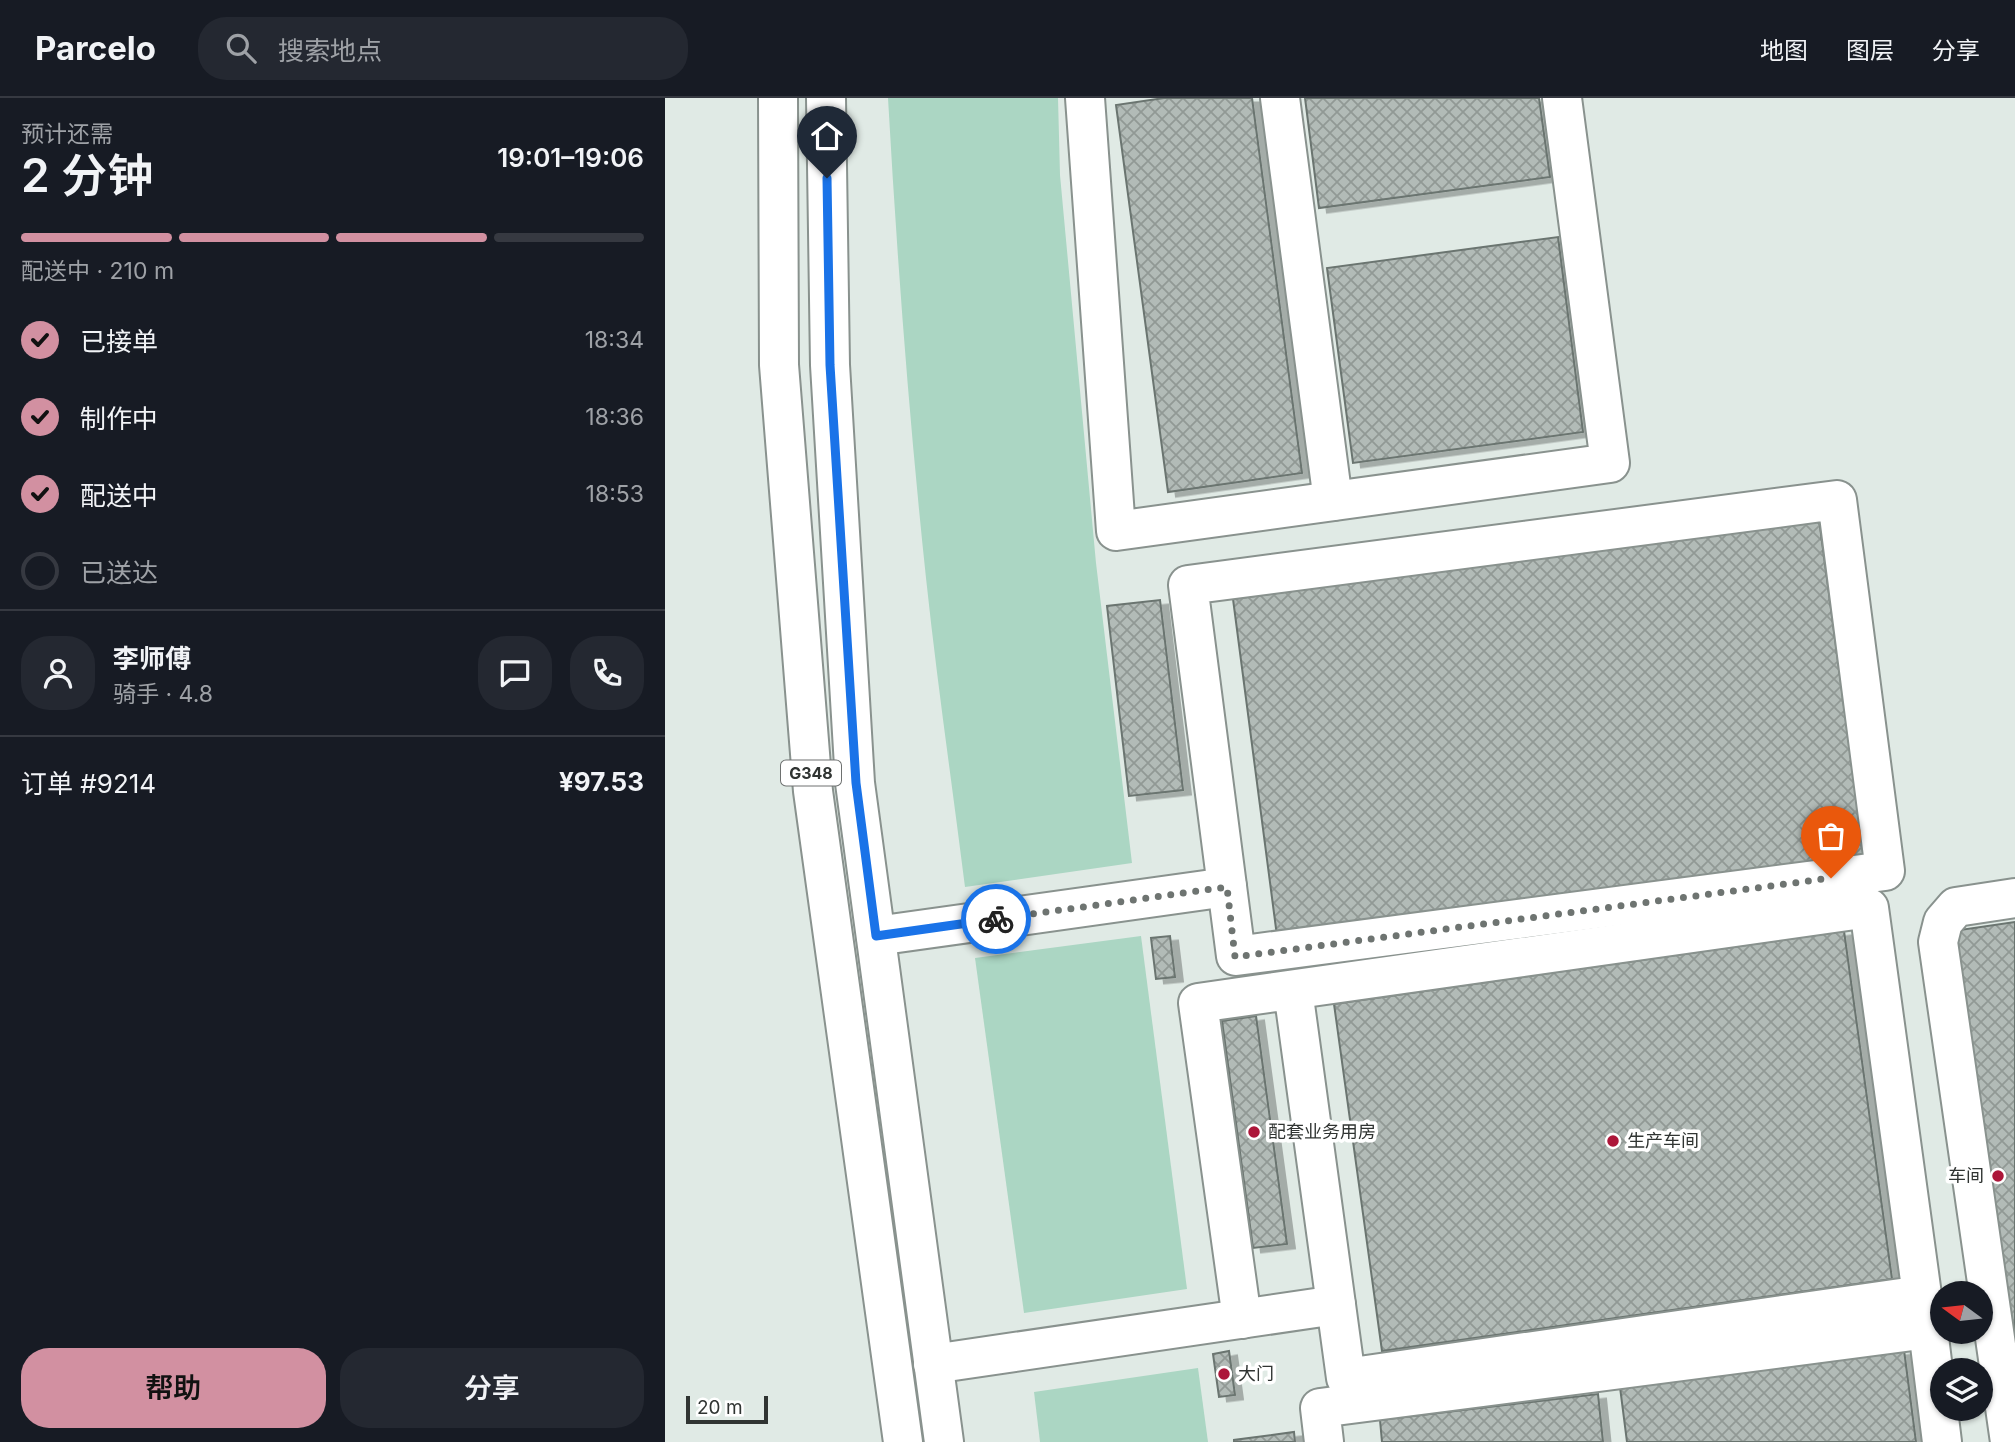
<!DOCTYPE html>
<html lang="zh">
<meta charset="utf-8">
<style>
body{margin:0;font-family:Inter,"Noto Sans SC",sans-serif;background:#242831;color:#f1f3f6;height:100vh;display:flex;flex-direction:column;font-size:26px;white-space:nowrap}
*{box-sizing:border-box;margin:0}
p{font-size:23px;color:#9ea1a6}
.icon{flex:none;width:38px;height:38px;fill:none;stroke:currentColor;stroke-width:2;stroke-linecap:round;stroke-linejoin:round}
.map{position:relative;flex:1;overflow:hidden}
.panel{display:flex;flex-direction:column;background:#171b24;width:665px}
.panel>*{flex:none}
.needle{width:46px;rotate:285deg}
.controls{position:absolute;left:1265px;top:1183px;display:grid;gap:14px}
.controls a{display:grid;place-items:center;width:63px;height:63px;border-radius:50%;background:#171b24;box-shadow:0 2px 5px #0004;font-size:35px}
.scale{position:absolute;left:21px;bottom:18px;width:82px;box-sizing:border-box;padding-left:7px;border:4px solid #303432;border-top:0;font-size:19px;line-height:24px;white-space:nowrap;color:#303432;-webkit-text-stroke:5px #fff;paint-order:stroke}
.pin{position:absolute;display:grid;place-items:center;width:60px;height:60px;color:#fff;margin:-72px -30px;border-radius:50% 50% 50% 0;rotate:-45deg;box-shadow:0 0 7px #0007}
.pin .icon{rotate:45deg}
.courier{position:absolute;display:grid;place-items:center;width:70px;height:70px;margin:-35px;border:5px solid #1a73e8;border-radius:50%;background:#fff;color:#222;box-shadow:0 2px 9px #0007}
.overview em{font-style:normal;font-weight:600}
.overview div{display:flex;flex-direction:column-reverse}
.overview{display:flex;align-items:center;justify-content:space-between;height:119px;padding:0 21px}
h1{font-size:46px;font-weight:600;line-height:52px}
.bar{display:grid;grid-template-columns:repeat(4,1fr);gap:10px 7px;align-content:center;height:84px;padding:0 21px}
.bar i{height:9px;border-radius:5px;background:#363941}
.bar .current{background:#d290a1}
.bar p{grid-column:span 4}
.line{display:flex;align-items:center;gap:18px;padding:0 21px;border-top:2px solid #363941}
.line div{flex:1}
.round{display:grid;place-items:center;flex:none;width:74px;height:74px;border-radius:28px;background:#242831}
ol{padding:0 21px;list-style:none}
li{display:flex;align-items:center;gap:21px;height:77px}
li p{margin-inline-start:auto}
li .icon{padding:7px;border-radius:50%;background:#d290a1;color:#111;stroke-width:4}
li:last-child{color:#9ea1a6}
li i{width:38px;height:38px;border:4px solid #363941;border-radius:50%}
.primary-button{display:flex;gap:14px;margin-top:auto;padding:14px 21px}
.primary-button a{flex:1;height:80px;border-radius:28px;background:#d290a1;color:#111;font-size:28px;font-weight:600;line-height:80px;text-align:center}
.primary-button a+a{background:#242831;color:#f1f3f6}
header{display:flex;align-items:center;gap:42px;box-sizing:border-box;height:98px;padding:0 35px;background:#171b24;border-bottom:2px solid #363941}
header strong{font-size:33px}
nav{display:flex;gap:38px;margin-inline-start:auto;font-size:24px}
.search{width:490px;height:63px;background:#242831;display:flex;align-items:center;gap:18px;box-sizing:border-box;padding:0 24px;border-radius:28px;color:#9ea1a6;font-size:26px}
main{display:flex;flex:1;min-height:0}
.map>svg:first-child{display:block}
.green{fill:#abd6c3}
.building{fill:url(#building-cross-hatch);stroke:#6b7470;stroke-width:2;filter:url(#shadow)}
.lines{fill:none;stroke-linecap:round;stroke-linejoin:round}
.minor-casing{stroke:#89928e;stroke-width:42}
.highway-casing{stroke:#89928e;stroke-width:42}
.minor{stroke:#fff;stroke-width:38}
.highway{stroke:#fff;stroke-width:38}
.done{stroke:#6e7471;stroke-width:7;stroke-dasharray:0 12.6}
.route{stroke:#1a73e8;stroke-width:9}
.poi-dot{fill:#ac1639;stroke:#fff;stroke-width:2.5}
.labels{text-anchor:middle;stroke-width:7;stroke-linejoin:round;paint-order:stroke}
.shield{fill:#fff;stroke:#6e7170;stroke-width:2}
.shield-label{font-size:16px;font-weight:bold;fill:#303432}
.poi-label{font-size:18px;fill:#303432;stroke:#fff;text-anchor:start}
</style>
<header>
<strong>Parcelo</strong>
<div class="search"><svg class="icon" aria-label="search" viewBox="0 0 24 24"><circle cx="10" cy="10" r="6"/><path d="M15 15l6 6"/></svg>搜索地点</div>
<nav><a>地图</a><a>图层</a><a>分享</a></nav>
</header>
<main>
<section class="panel">
<div class="overview"><div><h1>2 分钟</h1><p>预计还需</p></div><em>19:01–19:06</em></div>
<div class="bar"><i class="current"></i><i class="current"></i><i class="current"></i><i></i><p>配送中 · 210 m</p></div>
<ol>
<li><svg class="icon" aria-label="check" viewBox="0 0 24 24"><path d="M5 12l5 5 9-10"/></svg>已接单<p>18:34</p></li>
<li><svg class="icon" aria-label="check" viewBox="0 0 24 24"><path d="M5 12l5 5 9-10"/></svg>制作中<p>18:36</p></li>
<li><svg class="icon" aria-label="check" viewBox="0 0 24 24"><path d="M5 12l5 5 9-10"/></svg>配送中<p>18:53</p></li>
<li><i></i>已送达</li>
</ol>
<div class="line" style="height:126px"><a class="round"><svg class="icon" aria-label="person" viewBox="0 0 24 24"><circle cx="12" cy="8" r="4"/><path d="M4 21q1-7 8-7t8 7"/></svg></a><div><b>李师傅</b><p>骑手 · 4.8</p></div><a class="round"><svg class="icon" aria-label="chat" viewBox="0 0 24 24"><path d="M4 5h16v11H9l-5 4z"/></svg></a><a class="round"><svg class="icon" aria-label="phone" viewBox="0 0 24 24"><path d="M5 4h4l2 5-3 2q2 4 5 5l2-3 5 2v4C11 20 4 13 5 4z"/></svg></a></div>
<div class="line" style="height:91px"><div>订单 #9214</div><b>¥97.53</b></div>
<div class="primary-button"><a>帮助</a><a>分享</a></div>
</section>
<div class="map">
<svg width="1350" height="1344" viewBox="0 0 1350 1344">
<defs>
<pattern id="building-cross-hatch" width="8" height="8" patternUnits="userSpaceOnUse" patternTransform="scale(1.75)"><rect width="8" height="8" fill="#b2bbb7"/><path d="M0 0l8 8M0 8l8-8" fill="none" stroke="#919995"/></pattern>
<filter id="shadow"><feDropShadow dx="8" dy="4.5" stdDeviation="0" flood-color="#0004"/></filter>
</defs>
<rect width="100%" height="100%" fill="#e0eae5"/>
<g class="green">
<path d="M223 0H393L395 77 431 465 467 765 300 789C287 686 272 583 261 480 244 320 232 160 223 0Z"/>
<polygon points="476,838 522,1191 359,1215 310,860"/>
<polygon points="533,1270 543,1344 375,1344 369,1294"/>
</g>
<g class="building">
<polygon points="499,0 587,0 637,375 503,394 451,7"/>
<polygon points="640,0 874,0 885,79 654,110"/>
<polygon points="893,139 918,334 688,365 662,170"/>
<polygon points="1154,421 1199,758 612,838 568,501"/>
<polygon points="495,502 518,692 464,698 442,508"/>
<polygon points="1350,824 1350,1322 1281,834"/>
<polygon points="1179,833 1227,1181 717,1253 669,906"/>
<polygon points="505,838 510,879 491,881 486,840"/>
<polygon points="591,918 622,1146 588,1150 557,923"/>
<polygon points="1239,1252 1251,1344 962,1344 955,1289"/>
<polygon points="564,1253 570,1297 554,1299 548,1256"/>
<polygon points="933,1296 938,1344 717,1344 715,1322"/>
<polygon points="629,1334 630,1344 569,1344 569,1342"/>
</g>
<g class="lines">
<defs>
<g id="minor">
<polyline points="420,0 451,433 945,365 897,0"/>
<polyline points="615,0 668,403"/>
<polygon points="1172,402 1220,773 571,858 523,487"/>
<polyline points="211,838 562,789"/>
<polyline points="577,1221 533,905 1204,810 1257,1197 681,1280 628,892"/>
<polyline points="268,1266 671,1207"/>
<polyline points="659,1344 655,1310 1263,1231 1277,1344"/>
<polyline points="1345,1344 1273,844 1278,824 1291,809 1350,800"/>
</g>
<g id="highway">
<polyline points="113,0 114,267 148,693 238,1344"/>
<polyline points="161,0 165,267 190,685 279,1344"/>
</g>
</defs>
<use href="#minor" class="minor-casing"/>
<use href="#highway" class="highway-casing"/>
<use href="#minor" class="minor"/>
<use href="#highway" class="highway"/>
</g>
<g class="lines">
<polyline class="done" points="331,821 562,789 570,859 1166,780"/>
<polyline class="route" points="162,80 165,267 191,685 211,838 331,821"/>
</g>
<g class="poi-dot">
<circle cx="589" cy="1034" r="7"/>
<circle cx="948" cy="1043" r="7"/>
<circle cx="1333" cy="1078" r="7"/>
<circle cx="559" cy="1276" r="7"/>
</g>
<g class="labels">
<rect class="shield" x="116" y="662.5" width="60" height="25" rx="5"/>
<g class="shield-label">
<text x="146" y="681">G348</text>
</g>
<g class="poi-label">
<text x="603" y="1040">配套业务用房</text>
<text x="962" y="1049">生产车间</text>
<text x="1319" y="1084" text-anchor="end">车间</text>
<text x="573" y="1282">大门</text>
</g>
</g>
</svg>
<div class="controls">
<a><svg class="needle" viewBox="-14 -14 28 28"><path d="M0-13l5 13h-10z" fill="#e53935"/><path d="M0 13l5-13h-10z" fill="#9ea1a6"/></svg></a>
<a><svg class="icon" aria-label="layers" viewBox="0 0 24 24"><path d="M12 4l9 5-9 5-9-5zM3 14l9 5 9-5"/></svg></a>
</div>
<div class="scale">20 m</div>
<div class="pin" style="left:1166px;top:780px;background:#ea580c"><svg class="icon" aria-label="bag" viewBox="0 0 24 24"><path d="M5 8h14l-1 12H6zM9 8a3 3 0 0 1 6 0"/></svg></div>
<div class="pin" style="left:162px;top:80px;background:#1f2937"><svg class="icon" aria-label="home" viewBox="0 0 24 24"><path d="M3 11l9-7 9 7M6 9v11h12V9"/></svg></div>
<div class="courier" style="left:331px;top:821px"><svg class="icon" aria-label="bike" viewBox="0 0 24 24"><circle cx="6" cy="16" r="4"/><circle cx="18" cy="16" r="4"/><path d="M6 16l4-8h5l3 8M10 8l3 8H6M13 5h3"/></svg></div>
</div>
</main>
